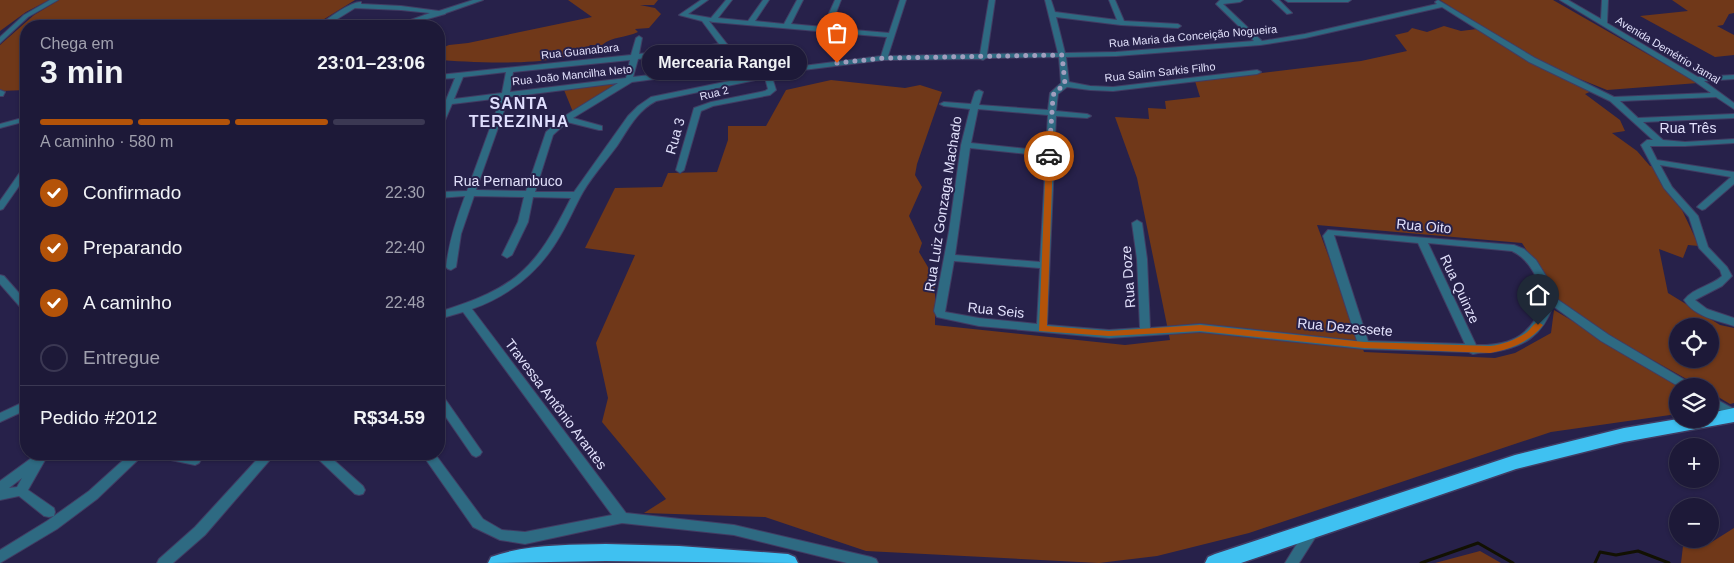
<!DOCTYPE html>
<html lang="pt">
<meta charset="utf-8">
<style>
body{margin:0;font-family:Helvetica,sans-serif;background:#252240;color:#f1f3f6;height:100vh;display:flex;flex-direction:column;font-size:19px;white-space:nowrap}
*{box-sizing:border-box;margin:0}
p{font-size:16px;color:#a0a0ae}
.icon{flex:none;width:28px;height:28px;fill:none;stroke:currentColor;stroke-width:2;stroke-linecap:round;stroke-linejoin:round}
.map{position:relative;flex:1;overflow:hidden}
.panel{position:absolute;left:20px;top:20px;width:425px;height:440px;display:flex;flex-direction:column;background:#1d1938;border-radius:20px;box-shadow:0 1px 4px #0004,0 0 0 1px #3b3853}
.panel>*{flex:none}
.buttons{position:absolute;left:1669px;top:318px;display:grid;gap:10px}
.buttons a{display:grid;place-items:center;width:50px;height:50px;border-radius:50%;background:#1d1938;box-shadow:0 1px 4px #0004,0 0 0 1px #3b3853;font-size:25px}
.pin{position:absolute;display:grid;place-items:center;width:42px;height:42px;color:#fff;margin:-51px -21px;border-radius:50% 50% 50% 0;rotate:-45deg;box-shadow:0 0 5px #0007}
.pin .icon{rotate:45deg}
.courier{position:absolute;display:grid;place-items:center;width:50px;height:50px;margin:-25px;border:4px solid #b45309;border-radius:50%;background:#fff;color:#222;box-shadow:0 1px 6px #0007}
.bubble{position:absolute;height:35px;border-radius:18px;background:#1d1938;box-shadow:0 1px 4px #0004,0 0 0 1px #3b3853;font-size:16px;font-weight:700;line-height:35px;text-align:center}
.headline em{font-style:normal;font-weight:700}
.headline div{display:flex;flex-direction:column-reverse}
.headline{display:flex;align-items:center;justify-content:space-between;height:85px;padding:0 20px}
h1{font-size:32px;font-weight:700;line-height:38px}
.bar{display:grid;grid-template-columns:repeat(4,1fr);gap:8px 5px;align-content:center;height:60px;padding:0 20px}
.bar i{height:6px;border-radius:4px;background:#3b3853}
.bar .current{background:#b45309}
.bar p{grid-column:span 4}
.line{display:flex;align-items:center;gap:12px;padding:0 20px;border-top:1px solid #3b3853}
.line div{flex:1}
ol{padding:0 20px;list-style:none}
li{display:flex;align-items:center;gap:15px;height:55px}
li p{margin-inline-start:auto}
li .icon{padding:5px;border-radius:50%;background:#b45309;color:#fff;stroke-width:4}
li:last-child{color:#a0a0ae}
li i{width:28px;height:28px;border:2px solid #3b3853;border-radius:50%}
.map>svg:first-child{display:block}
.green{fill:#703819;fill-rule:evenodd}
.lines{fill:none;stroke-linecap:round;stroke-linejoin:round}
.stream{stroke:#121102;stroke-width:3}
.minor-casing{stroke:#413c63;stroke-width:2}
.highway-casing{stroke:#413c63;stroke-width:3}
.minor{fill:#2e6a82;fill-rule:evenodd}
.highway{fill:#3fc1f1;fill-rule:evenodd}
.route{fill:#b45309}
.done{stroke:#a19ebe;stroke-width:5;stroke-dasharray:0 9}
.labels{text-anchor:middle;stroke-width:4;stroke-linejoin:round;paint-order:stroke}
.far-street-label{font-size:11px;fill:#e2e1fc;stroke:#27214a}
.street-label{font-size:14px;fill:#e2e1fc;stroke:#27214a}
.far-district-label{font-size:16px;font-weight:bold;letter-spacing:1px;fill:#dfdefe;stroke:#27214a}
</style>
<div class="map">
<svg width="1734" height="563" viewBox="0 0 1734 563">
<rect width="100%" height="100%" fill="#27214a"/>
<g class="green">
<polygon points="0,0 49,0 26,12 0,31"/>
<polygon points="59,0 355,0 313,26 26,26 26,90 0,91 0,45 34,15"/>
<path d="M568 0H658L654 5H640L655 8 661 14 649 28 635 29 638 32C625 38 613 36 602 45H590C569 69 470 62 439 60V49L449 45 468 43 592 17Z"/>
<polygon points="1440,0 1553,0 1698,83 1607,90 1535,61"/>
<polygon points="1672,0 1734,0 1734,13 1729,14 1723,25 1717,26 1734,35 1734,55 1715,57 1640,16 1688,11"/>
<path d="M1444 26 1461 31 1477 29 1592 91 1585 94 1620 120 1625 131 1612 133 1637 151 1650 166 1657 167 1663 187 1682 210 1699 246 1688 245 1683 258 1659 249 1668 293 1720 325 1734 328V403L1730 404 1710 392V386H1699L1581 320 1557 298 1522 243 1317 225 1364 352 1495 358 1515 353 1551 333 1554 310 1683 386H1678L1677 414 1551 432 1249 533 1157 556 1099 563 866 551 765 517 644 513 666 499 602 422 608 398 596 343 635 255 585 248 615 188 662 187 668 173 717 172 728 140V126H766L786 90 831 80 905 88 920 85 942 92 917 164 915 175 922 187 909 216 922 243 919 252 935 279V325L1125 345 1170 340 1137 178 1115 117 1149 119 1148 108 1166 109 1165 101 1200 97 1195 81 1361 61 1407 51 1395 35 1408 32 1412 28 1427 32ZM1678 326H1710V359H1678Z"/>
<polygon points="622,83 573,112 564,90"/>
<polygon points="1734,528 1734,563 1681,563 1683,546 1707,545"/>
<polygon points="1480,551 1501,563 1435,563"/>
</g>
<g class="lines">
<g class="stream">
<polyline points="1421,563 1478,543 1513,563"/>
<polyline points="1595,563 1600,552 1616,555 1638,551 1669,563"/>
</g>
<defs>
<g id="minor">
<polygon points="50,0 58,0 28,17 0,43 0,37 24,15"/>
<path d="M473 0H483L446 13 445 14 403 26H394L430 13 401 10 355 8 326 26H319C326 19 352 1 361 2V4L401 6 439 11Z"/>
<path d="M701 0H708L688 14 711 18 726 0H732L718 18 748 21 763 0H769L755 21 784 24 797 0H803L791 24 823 27 835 0H841L830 28 889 33 900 0H906L888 56 980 54 989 0H995L987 54 1058 53 1045 0H1051L1055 12 1117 20 1109 0H1115L1124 21 1178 24 1181 26 1178 28 1121 25 1056 17 1065 53 1116 52 1254 41 1217 5 1216 4 1220 0H1243L1240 2 1223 4 1262 41 1305 34 1437 4 1435 2 1438 0 1535 58 1614 97 1711 93 1694 81 1560 0H1568L1601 19 1602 0H1608L1607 23 1698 77 1734 75V79L1704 81 1734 103V109L1716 97 1620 101 1638 118 1734 114V118L1643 122 1663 140 1685 142 1734 139V143L1685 146H1650L1657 160 1734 172V184L1705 209 1702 210 1697 207 1699 205 1731 177 1660 165 1672 187 1698 216 1708 247 1727 267 1732 276 1722 286 1695 300 1707 309 1734 318V326C1716 320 1695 317 1684 300 1693 288 1711 286 1722 276L1720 270 1699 248 1689 217 1664 188 1641 145 1647 140H1653L1610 101 1529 62 1442 7 1305 38 1260 45 1116 56 1066 57 1069 82 1090 86 1113 87 1257 70 1261 72 1257 74 1113 91 1090 90 1067 87 1058 94 1056 111 1087 114 1091 116 1087 118 1056 116 1047 325 1109 330 1140 328 1137 259 1132 223 1137 220 1142 223 1147 259 1150 328 1200 324 1357 341 1323 236 1328 230 1514 245 1524 249 1536 260 1546 276 1554 297 1609 335 1690 383 1692 386H1678L1601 341 1553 306C1542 336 1524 347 1493 352 1486 353 1480 352 1473 354L1469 352 1364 349 1200 332 1109 338 979 326 937 317 934 311 949 231 961 145 970 109 944 106 940 104 944 102 971 104 975 92 979 90 983 92 979 105 1048 110 1050 93 1061 83 1059 57 986 58 983 60 980 59 884 60 803 70 772 77 776 90 770 95 713 106 701 111 684 170 680 173 676 170 694 108 711 102 765 91 768 89 765 78 656 101C637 111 629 128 617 146 606 161 593 175 583 192 575 206 569 221 560 236 540 271 511 295 472 309L626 513 734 525 871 557 876 559 878 563H847L734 535 622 523 525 544 500 540 473 527 422 454H435L483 519 502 530 525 532 612 515 463 312 439 319V312C516 288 535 270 571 198L533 197 528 222 512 255 507 258 502 255 518 222 524 197 474 196 461 234 456 267 451 270 448 269 446 267C449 242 456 220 465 196L439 198V192L467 191 501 98 452 104 443 125 439 127V116L444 105H439V101L446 100 455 78 439 79V75L631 55 636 38 639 36 642 38 639 54 719 44 702 21 679 15ZM709 21 713 22 887 37 881 56 803 66 769 73 751 71 727 44ZM722 48 743 70 700 69 633 77 638 59ZM630 60 626 78 510 92 513 72ZM506 72 502 93 454 99 463 77ZM700 73 754 76 651 97 638 106 628 116 574 192H535L553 135 567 122 599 130H602V126L573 118 632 82ZM618 83 563 117 546 132 526 191 476 190 509 97ZM978 109 1048 115 1046 151 971 143ZM970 148 1046 156 1040 262 955 255ZM1334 235 1418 243 1465 344 1368 341ZM1428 243 1512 251C1531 260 1538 280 1545 299 1532 334 1514 346 1476 345ZM954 261 1040 268 1037 324 979 318 945 312Z"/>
<polygon points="1272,0 1279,0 1292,13 1287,14"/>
<polygon points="1285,0 1351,0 1348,2 1288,2"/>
<polygon points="0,90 5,92 3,96 0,96"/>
<polygon points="26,117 26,121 0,128 0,124"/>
<polygon points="26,167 26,176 3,209 0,210 0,201 23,168"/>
<polygon points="0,275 4,276 26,301 26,310 22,309 0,284"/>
<polygon points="439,395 443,396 480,449 482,452 480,455 476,457 472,455 439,407"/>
<polygon points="1710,396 1734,409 1734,418 1710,405"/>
<polygon points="26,401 26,410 0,422 0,413"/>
<path d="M37 454H51L45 460 28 490 54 508 55 512 54 516 49 517 44 516 19 496 0 500V481ZM22 478 17 487 9 488Z"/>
<polygon points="130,454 144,454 97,499 57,529 0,563 0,550 47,521 89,491"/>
<polygon points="160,454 188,454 199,457 201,460 199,463 195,465 166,459 162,457"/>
<polygon points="262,454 275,454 205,535 173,563 157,563 159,559 195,527"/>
<polygon points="313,454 327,454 363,486 365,490 363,494 359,495 355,494"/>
<polygon points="1313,525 1318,526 1320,530 1299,563 1285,563 1308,526"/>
</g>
<g id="highway">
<polygon points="1734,408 1734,422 1624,442 1516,469 1241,563 1205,563 1208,557 1215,554 1515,455 1624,428 1678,419 1710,419 1710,413"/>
<path d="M606 544 679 546 788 554 795 557 798 563 606 561 488 563 491 557C526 544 569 545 606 544Z"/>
</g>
</defs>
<use href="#minor" class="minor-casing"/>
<use href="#highway" class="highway-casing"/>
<use href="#minor" class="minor"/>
<use href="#highway" class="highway"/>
</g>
<path class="route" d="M1049 154 1053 156 1047 326 1109 331 1200 325 1364 342 1490 346C1502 345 1515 340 1526 333 1531 329 1533 324 1538 322L1543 325C1530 342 1510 349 1490 353L1364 348 1200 331 1109 336 1039 331 1046 156Z"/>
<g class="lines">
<polyline class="done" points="837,63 884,58 1062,55 1065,84 1054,93 1053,97 1049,156"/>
</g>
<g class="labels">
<g class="far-street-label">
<text transform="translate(1193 36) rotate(-5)" y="4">Rua Maria da Conceição Nogueira</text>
<text transform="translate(1668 50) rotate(31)" y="4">Avenida Demétrio Jamal</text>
<text transform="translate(580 51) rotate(-6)" y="4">Rua Guanabara</text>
<text transform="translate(1160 72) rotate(-6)" y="4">Rua Salim Sarkis Filho</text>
<text transform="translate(572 75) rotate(-6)" y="4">Rua João Mancilha Neto</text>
<text transform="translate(714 93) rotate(-14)" y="4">Rua 2</text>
</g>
<g class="street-label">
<text x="1688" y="133">Rua Três</text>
<text transform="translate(675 136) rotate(-74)" y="5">Rua 3</text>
<text x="508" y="186">Rua Pernambuco</text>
<text transform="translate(943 204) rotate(-81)" y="5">Rua Luiz Gonzaga Machado</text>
<text transform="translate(1424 226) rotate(5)" y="5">Rua Oito</text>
<text transform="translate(1128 277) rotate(-94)" y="5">Rua Doze</text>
<text transform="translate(1460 289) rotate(65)" y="5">Rua Quinze</text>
<text transform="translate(996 310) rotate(6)" y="5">Rua Seis</text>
<text transform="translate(1345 327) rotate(5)" y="5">Rua Dezessete</text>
<text transform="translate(556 404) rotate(53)" y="5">Travessa Antônio Arantes</text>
</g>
<g class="far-district-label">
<text x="519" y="109">SANTA<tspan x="519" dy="18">TEREZINHA</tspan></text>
</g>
</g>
</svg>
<div class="buttons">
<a><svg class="icon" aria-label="locate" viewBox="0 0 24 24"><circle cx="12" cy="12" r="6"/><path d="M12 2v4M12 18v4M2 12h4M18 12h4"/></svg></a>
<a><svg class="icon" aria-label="layers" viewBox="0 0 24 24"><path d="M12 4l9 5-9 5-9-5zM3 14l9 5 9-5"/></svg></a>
<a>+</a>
<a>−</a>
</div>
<div class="pin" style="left:837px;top:63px;background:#ea580c"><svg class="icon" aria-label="bag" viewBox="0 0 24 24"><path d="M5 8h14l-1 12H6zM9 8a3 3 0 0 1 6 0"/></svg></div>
<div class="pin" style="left:1538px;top:325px;background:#1f2937"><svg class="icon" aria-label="home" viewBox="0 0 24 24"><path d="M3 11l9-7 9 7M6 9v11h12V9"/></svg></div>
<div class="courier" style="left:1049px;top:156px"><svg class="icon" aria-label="car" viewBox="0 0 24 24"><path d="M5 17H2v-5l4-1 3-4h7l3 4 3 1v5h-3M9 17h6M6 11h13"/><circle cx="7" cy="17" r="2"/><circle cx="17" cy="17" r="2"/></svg></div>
<div class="bubble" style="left:642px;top:45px;width:165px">Mercearia Rangel</div>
<section class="panel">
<div class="headline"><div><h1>3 min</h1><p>Chega em</p></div><em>23:01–23:06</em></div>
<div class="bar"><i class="current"></i><i class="current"></i><i class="current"></i><i></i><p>A caminho · 580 m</p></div>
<ol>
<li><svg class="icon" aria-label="check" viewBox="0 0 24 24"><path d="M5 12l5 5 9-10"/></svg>Confirmado<p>22:30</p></li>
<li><svg class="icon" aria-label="check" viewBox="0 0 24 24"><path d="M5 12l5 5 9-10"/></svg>Preparando<p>22:40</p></li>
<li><svg class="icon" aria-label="check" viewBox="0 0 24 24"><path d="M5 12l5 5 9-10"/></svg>A caminho<p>22:48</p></li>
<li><i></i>Entregue</li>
</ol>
<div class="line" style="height:65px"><div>Pedido #2012</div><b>R$34.59</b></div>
</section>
</div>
